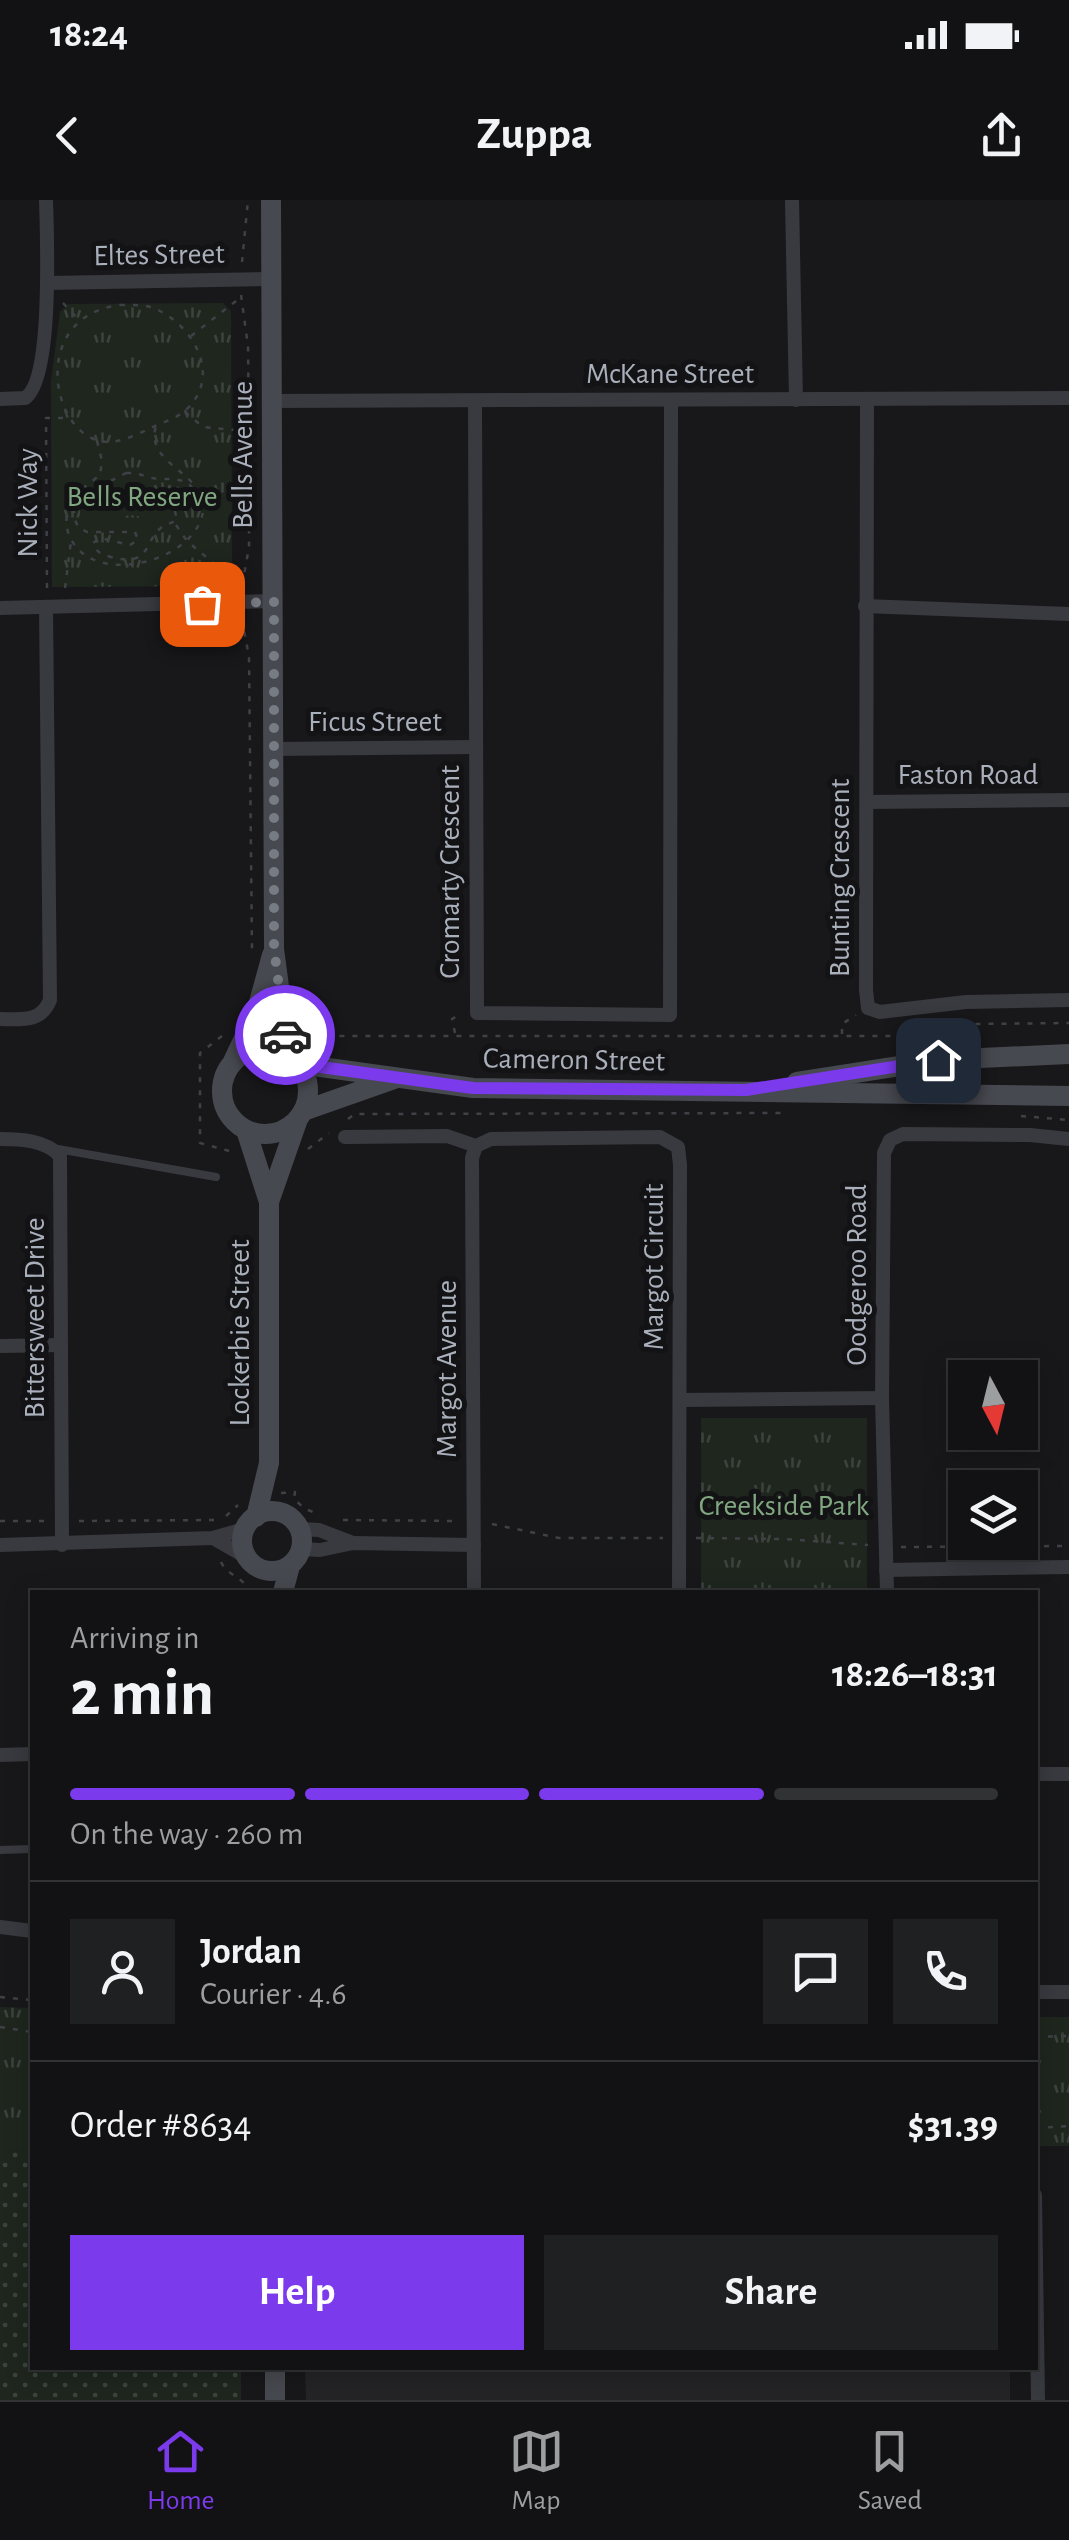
<!DOCTYPE html>
<meta charset="utf-8">
<style>
body{margin:0;font-family:"Alegreya Sans",sans-serif;background:#1f2022;color:#f1f3f6;height:100vh;display:flex;flex-direction:column;font-size:38px;white-space:nowrap}
*{box-sizing:border-box;margin:0}
p{font-size:32px;color:#9c9ea0}
.icon{flex:none;width:55px;height:55px;fill:none;stroke:currentColor;stroke-width:2;stroke-linecap:round;stroke-linejoin:round}
.map{position:relative;flex:1;overflow:hidden}
.details{position:absolute;left:30px;top:1390px;width:1008px;height:780px;display:flex;flex-direction:column;background:#121214;border-radius:0px;box-shadow:0 5px 25px #0003,0 0 0 2px #313234}
.details>*{flex:none}
.needle{width:65px;rotate:173deg}
.controls{position:absolute;left:948px;top:1160px;display:grid;gap:20px}
.controls a{display:grid;place-items:center;width:90px;height:90px;border-radius:0px;background:#121214;box-shadow:0 5px 25px #0003,0 0 0 2px #313234;font-size:50px}
.pin{position:absolute;display:grid;place-items:center;width:85px;height:85px;color:#fff;margin:-42px;border-radius:20px;box-shadow:0 5px 15px #0006}
.courier{position:absolute;display:grid;place-items:center;width:100px;height:100px;margin:-50px;border:8px solid #7c3aed;border-radius:50%;background:#fff;color:#222;box-shadow:0 2px 12px #0007}
.head em{font-style:normal;font-weight:700}
.head div{display:flex;flex-direction:column-reverse}
.head{display:flex;align-items:center;justify-content:space-between;height:170px;padding:0 40px}
h1{font-size:65px;font-weight:700;line-height:75px}
.bar{display:grid;grid-template-columns:repeat(4,1fr);gap:15px 10px;align-content:center;height:120px;padding:0 40px}
.bar i{height:12px;border-radius:8px;background:#313234}
.bar .active{background:#7c3aed}
.bar p{grid-column:span 4}
.line{display:flex;align-items:center;gap:25px;padding:0 40px;border-top:2px solid #313234}
.line div{flex:1}
.round{display:grid;place-items:center;flex:none;width:105px;height:105px;border-radius:0px;background:#1f2022}
.primary-button{display:flex;gap:20px;margin-top:auto;padding:20px 40px}
.primary-button a{flex:1;height:115px;border-radius:0px;background:#7c3aed;color:#fff;font-size:40px;font-weight:700;line-height:115px;text-align:center}
.primary-button a+a{background:#1f2022;color:#f1f3f6}
.status{display:flex;justify-content:space-between;align-items:center;height:70px;padding:0 50px;background:#121214;direction:ltr}
.status svg{height:28px;fill:currentColor}
header{display:flex;justify-content:space-between;align-items:center;height:130px;padding:0 40px;background:#121214;font-size:45px;font-weight:700}
.menu{display:flex;justify-content:space-around;align-items:center;height:140px;border-top:2px solid #313234;background:#121214;font-size:28px;color:#9c9ea0}
.menu a{display:grid;justify-items:center;gap:5px}
.menu .active{color:#7c3aed}
.map>svg:first-child{display:block}
.built{fill:#242427}
.grass{fill:url(#grass-dots)}
.park{fill:url(#park-tufts)}
.garden{fill:#1e261e}
.lines{fill:none;stroke-linecap:round;stroke-linejoin:round}
.path{stroke:#3f4147;stroke-width:2.5;stroke-dasharray:5 8;stroke-linecap:butt}
.lane{stroke:#393a40;stroke-width:8}
.street{stroke:#393a40;stroke-width:14}
.secondary{stroke:#474950;stroke-width:20}
.done{stroke:#777b83;stroke-width:10;stroke-dasharray:0 18}
.route{stroke:#7c3aed;stroke-width:12}
.labels{text-anchor:middle;stroke-width:10;stroke-linejoin:round;paint-order:stroke}
.street-label{font-size:30px;fill:#aab0bb;stroke:#131315}
.park-label{font-size:30px;fill:#80a780;stroke:#131315}
</style>
<div class="status"><b>18:24</b><svg viewBox="0 0 49 12"><path d="M0 12V9h3v3zM5 12V6h3v6zM10 12V3h3v9zM15 12V0h3v12zM26 1h20v11H26zM47 4h2v5h-2z"/></svg></div>
<header><svg class="icon" aria-label="back" viewBox="0 0 24 24"><path d="M15 5l-7 7 7 7"/></svg>Zuppa<svg class="icon" aria-label="share" viewBox="0 0 24 24"><path d="M12 15V3M7 8l5-5 5 5M5 13v7h14v-7"/></svg></header>
<div class="map">
<svg width="1069" height="2200" viewBox="0 0 1069 2200">
<defs>
<pattern id="grass-dots" width="8" height="8" patternUnits="userSpaceOnUse" patternTransform="scale(2.5)"><rect width="8" height="8" fill="#1e261e"/><path d="M2 2h.1M6 6h.1" fill="none" stroke="#3c433d" stroke-width="1.8" stroke-linecap="round"/></pattern>
<pattern id="park-tufts" width="24" height="20" patternUnits="userSpaceOnUse" patternTransform="scale(2.5)"><rect width="24" height="20" fill="#1e261e"/><path d="M3 7l-1-3M5 7V3M7 7l1-3M15 17l-1-3M17 17v-4M19 17l1-3" fill="none" stroke="#3c433d"/></pattern>
</defs>
<rect width="100%" height="100%" fill="#18181a"/>
<polygon class="built" points="305,2168 1010,2168 1010,2200 306,2200"/>
<polygon class="grass" points="32,1950 32,2168 241,2168 241,2200 0,2200 0,1951"/>
<g class="park">
<polygon points="223,103 231,111 232,379 225,386 52,387 51,181 60,112 68,104"/>
<rect x="701" y="1218" width="166" height="174"/>
<polygon points="0,1807 32,1808 32,1950 0,1951"/>
<rect x="1035" y="1817" width="34" height="129"/>
</g>
<path class="garden" d="M137 275 141 289C163 293 182 296 162 323L152 324C123 300 110 334 82 322L79 305C87 294 91 296 103 294 111 294 116 287 122 283L120 277Z"/>
<g class="lines">
<g class="path">
<polyline points="242,62 248,0"/>
<polyline points="241,95 248,146 249,231 249,347 242,386"/>
<polyline points="63,103 78,119"/>
<path d="M120 105C133 105 146 104 158 110 195 128 221 176 187 209 179 217 164 222 153 227 140 233 125 241 110 242 51 244 26 116 120 105Z"/>
<polyline points="191,136 240,98"/>
<polyline points="185,212 203,227 246,231"/>
<path d="M97 241 102 261 100 275 69 299C67 312 64 325 70 337 91 385 182 365 200 322 220 274 143 269 156 226"/>
<path d="M126 273C138 272 147 278 158 279 179 279 201 278 191 308L184 310 178 288 169 285 177 320C172 323 167 324 162 327 143 341 152 368 111 357 101 354 97 353 93 343L100 338 130 345 138 340 135 332H87L78 327C72 314 72 304 83 295Z"/>
<polyline points="176,325 187,341 236,382"/>
<polyline points="47,388 46,218 69,218"/>
<polyline points="65,388 71,341"/>
<polyline points="242,419 249,457 252,750"/>
<polyline points="303,826 321,836 898,836 976,824 1069,823"/>
<polyline points="455,833 452,819 459,815"/>
<polyline points="842,834 842,824 856,815"/>
<polyline points="222,836 200,853 200,943 233,952"/>
<polyline points="1021,916 1069,920"/>
<polyline points="348,919 355,914 788,913"/>
<polyline points="308,949 329,933"/>
<polyline points="281,1293 295,1292 294,1299 305,1309 316,1313"/>
<polyline points="226,1316 238,1305"/>
<polyline points="343,1320 460,1321"/>
<polyline points="0,1321 46,1321"/>
<polyline points="79,1321 216,1320"/>
<polyline points="492,1324 559,1338 663,1338"/>
<polyline points="696,1338 785,1339 868,1345"/>
<polyline points="901,1347 1069,1346"/>
<path d="M221 1362C227 1375 244 1378 251 1392"/>
<polyline points="0,1797 32,1800"/>
<polyline points="0,1827 32,1832"/>
<polyline points="1035,1837 1069,1836"/>
<polyline points="1035,1928 1069,1926"/>
</g>
<g class="lane">
<polyline points="58,949 216,977"/>
<polyline points="0,1650 32,1649"/>
</g>
<g class="street">
<polyline points="792,0 796,200"/>
<polyline points="48,83 271,79"/>
<path d="M0 199 25 198C53 180 47 36 46 0"/>
<polyline points="867,200 866,790 868,808 880,812 966,802 1069,800"/>
<polyline points="272,201 1069,198"/>
<polyline points="475,201 477,813 670,815 671,200"/>
<polyline points="865,406 1069,414"/>
<polyline points="0,408 274,401"/>
<polyline points="273,549 476,547"/>
<polyline points="867,602 1069,600"/>
<path d="M0 819C21 819 41 823 50 800L46 408"/>
<polyline points="345,937 447,936 476,946"/>
<path d="M0 939C20 939 46 940 60 956L62 1345"/>
<polyline points="476,946 491,939 660,937 678,947 680,965 679,1392"/>
<polyline points="0,1146 61,1145"/>
<polyline points="681,1200 882,1198"/>
<polyline points="300,1329 319,1330 353,1343"/>
<polyline points="213,1338 246,1357"/>
<polyline points="0,1345 213,1338 244,1329"/>
<polyline points="302,1349 320,1350 353,1343 474,1345"/>
<polyline points="886,1370 1069,1367"/>
<polyline points="474,1392 472,958 476,946"/>
<polyline points="887,1392 882,1198 884,953 890,940 903,934 1030,935 1069,939"/>
<polyline points="0,1555 32,1554"/>
<polyline points="1035,1574 1069,1574"/>
<polyline points="0,1727 32,1731"/>
<polyline points="1035,1792 1069,1792"/>
<polyline points="1035,1995 1038,2200"/>
</g>
<g class="secondary">
<polyline points="271,0 274,749 288,854"/>
<circle cx="265" cy="891" r="43"/>
<polyline points="234,859 256,813 272,755"/>
<polyline points="299,864 473,888 1069,896"/>
<polyline points="797,882 938,860 1069,854"/>
<polyline points="303,911 394,879"/>
<polyline points="246,930 269,1002 269,1263 256,1317"/>
<polyline points="269,1002 298,919"/>
<circle cx="272" cy="1341" r="30"/>
<polyline points="283,1392 290,1366"/>
<polyline points="275,2200 275,2168"/>
</g>
</g>
<g class="lines">
<polyline class="done" points="202,404 274,402 274,748 285,835"/>
<polyline class="route" points="285,835 288,854 299,864 473,888 746,890 938,860"/>
</g>
<g class="labels">
<g class="street-label">
<text transform="translate(159 54) rotate(-1)" y="10">Eltes Street</text>
<text x="670" y="183">McKane Street</text>
<text transform="translate(242 255) rotate(-90)" y="10">Bells Avenue</text>
<text transform="translate(27 303) rotate(-90)" y="10">Nick Way</text>
<text x="375" y="531">Ficus Street</text>
<text x="968" y="584">Faston Road</text>
<text transform="translate(449 672) rotate(-90)" y="10">Cromarty Crescent</text>
<text transform="translate(839 678) rotate(-90)" y="10">Bunting Crescent</text>
<text transform="translate(574 859) rotate(1)" y="10">Cameron Street</text>
<text transform="translate(653 1067) rotate(-90)" y="10">Margot Circuit</text>
<text transform="translate(856 1075) rotate(-90)" y="10">Oodgeroo Road</text>
<text transform="translate(34 1118) rotate(-90)" y="10">Bittersweet Drive</text>
<text transform="translate(239 1133) rotate(-90)" y="10">Lockerbie Street</text>
<text transform="translate(446 1169) rotate(-90)" y="10">Margot Avenue</text>
</g>
<g class="park-label">
<text x="142" y="306">Bells Reserve</text>
<text x="784" y="1315">Creekside Park</text>
</g>
</g>
</svg>
<div class="controls">
<a><svg class="needle" viewBox="-14 -14 28 28"><path d="M0-13l5 13h-10z" fill="#e53935"/><path d="M0 13l5-13h-10z" fill="#9c9ea0"/></svg></a>
<a><svg class="icon" aria-label="layers" viewBox="0 0 24 24"><path d="M12 4l9 5-9 5-9-5zM3 14l9 5 9-5"/></svg></a>
</div>
<div class="pin" style="left:202px;top:404px;background:#ea580c"><svg class="icon" aria-label="bag" viewBox="0 0 24 24"><path d="M5 8h14l-1 12H6zM9 8a3 3 0 0 1 6 0"/></svg></div>
<div class="pin" style="left:938px;top:860px;background:#1f2937"><svg class="icon" aria-label="home" viewBox="0 0 24 24"><path d="M3 11l9-7 9 7M6 9v11h12V9"/></svg></div>
<div class="courier" style="left:285px;top:835px"><svg class="icon" aria-label="car" viewBox="0 0 24 24"><path d="M5 17H2v-5l4-1 3-4h7l3 4 3 1v5h-3M9 17h6M6 11h13"/><circle cx="7" cy="17" r="2"/><circle cx="17" cy="17" r="2"/></svg></div>
<section class="details">
<div class="head"><div><h1>2 min</h1><p>Arriving in</p></div><em>18:26–18:31</em></div>
<div class="bar"><i class="active"></i><i class="active"></i><i class="active"></i><i></i><p>On the way · 260 m</p></div>
<div class="line" style="height:180px"><a class="round"><svg class="icon" aria-label="person" viewBox="0 0 24 24"><circle cx="12" cy="8" r="4"/><path d="M4 21q1-7 8-7t8 7"/></svg></a><div><b>Jordan</b><p>Courier · 4.6</p></div><a class="round"><svg class="icon" aria-label="chat" viewBox="0 0 24 24"><path d="M4 5h16v11H9l-5 4z"/></svg></a><a class="round"><svg class="icon" aria-label="phone" viewBox="0 0 24 24"><path d="M5 4h4l2 5-3 2q2 4 5 5l2-3 5 2v4C11 20 4 13 5 4z"/></svg></a></div>
<div class="line" style="height:130px"><div>Order #8634</div><b>$31.39</b></div>
<div class="primary-button"><a>Help</a><a>Share</a></div>
</section>
</div>
<nav class="menu">
<a class="active"><svg class="icon" aria-label="home" viewBox="0 0 24 24"><path d="M3 11l9-7 9 7M6 9v11h12V9"/></svg>Home</a>
<a><svg class="icon" aria-label="map" viewBox="0 0 24 24"><path d="M3 6l6-2 6 2 6-2v14l-6 2-6-2-6 2zM9 4v14M15 6v14"/></svg>Map</a>
<a><svg class="icon" aria-label="saved" viewBox="0 0 24 24"><path d="M7 4h10v16l-5-4-5 4z"/></svg>Saved</a>
</nav>
